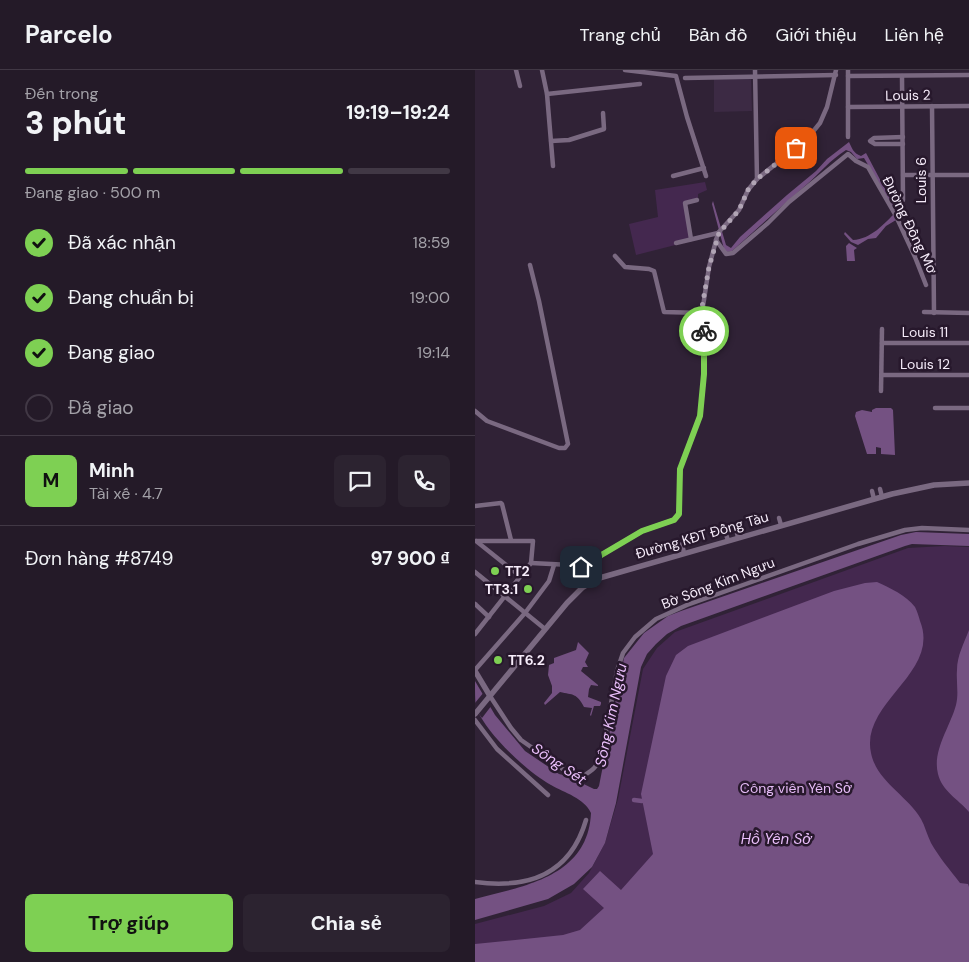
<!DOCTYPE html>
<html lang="vi">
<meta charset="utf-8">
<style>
body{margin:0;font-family:"DM Sans",sans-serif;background:#2c2330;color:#f1f3f6;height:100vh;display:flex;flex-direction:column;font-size:19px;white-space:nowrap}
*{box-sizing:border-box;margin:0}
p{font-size:16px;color:#a3a1a8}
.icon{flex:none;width:28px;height:28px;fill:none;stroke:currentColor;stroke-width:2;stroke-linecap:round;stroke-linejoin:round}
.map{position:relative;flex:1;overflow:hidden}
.sheet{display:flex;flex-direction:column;background:#241a28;width:475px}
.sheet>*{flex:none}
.pin{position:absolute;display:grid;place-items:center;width:42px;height:42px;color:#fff;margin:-21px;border-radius:10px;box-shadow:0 2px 8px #0006}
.courier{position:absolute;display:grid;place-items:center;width:50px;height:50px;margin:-25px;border:4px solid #7ed053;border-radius:50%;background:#fff;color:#222;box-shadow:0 1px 6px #0007}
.headline em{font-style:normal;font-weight:800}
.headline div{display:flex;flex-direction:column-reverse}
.headline{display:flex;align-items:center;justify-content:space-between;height:85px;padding:0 25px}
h1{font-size:32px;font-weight:800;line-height:38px}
.bar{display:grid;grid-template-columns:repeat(4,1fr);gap:8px 5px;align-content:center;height:60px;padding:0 25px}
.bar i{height:6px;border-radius:4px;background:#413845}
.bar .active{background:#7ed053}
.bar p{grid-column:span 4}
.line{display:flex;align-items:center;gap:12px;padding:0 25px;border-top:1px solid #413845}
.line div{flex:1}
.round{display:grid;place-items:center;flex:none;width:52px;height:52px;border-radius:8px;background:#2c2330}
ol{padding:0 25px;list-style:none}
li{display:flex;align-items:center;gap:15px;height:55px}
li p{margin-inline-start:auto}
li .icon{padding:5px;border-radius:50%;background:#7ed053;color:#111;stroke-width:4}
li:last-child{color:#a3a1a8}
li i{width:28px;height:28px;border:2px solid #413845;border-radius:50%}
.button{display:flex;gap:10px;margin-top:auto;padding:10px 25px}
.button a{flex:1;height:58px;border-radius:8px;background:#7ed053;color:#111;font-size:20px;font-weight:800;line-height:58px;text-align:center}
.button a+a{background:#2c2330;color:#f1f3f6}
header{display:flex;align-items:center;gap:30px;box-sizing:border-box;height:70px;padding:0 25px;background:#241a28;border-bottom:1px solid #413845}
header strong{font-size:24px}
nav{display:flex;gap:28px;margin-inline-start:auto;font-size:18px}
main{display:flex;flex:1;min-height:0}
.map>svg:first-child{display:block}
.built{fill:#3c2a44}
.green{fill:#44284f}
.water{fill:#745182}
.pier{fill:#302236}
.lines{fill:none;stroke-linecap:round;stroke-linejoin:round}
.canal{stroke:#745182;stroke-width:4.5}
.street{stroke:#7a6981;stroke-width:4.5}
.secondary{stroke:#7a6981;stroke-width:5.5}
.done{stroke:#b1a5b5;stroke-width:5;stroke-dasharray:0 9}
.route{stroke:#7ed053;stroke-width:6}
.poi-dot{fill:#7ed053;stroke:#27182c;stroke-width:2}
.labels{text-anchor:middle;stroke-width:5;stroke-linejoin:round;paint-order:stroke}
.street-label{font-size:14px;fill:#f6ecfa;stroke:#27182c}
.poi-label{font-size:14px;font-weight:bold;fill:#f6ecfa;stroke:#27182c;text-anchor:start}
.park-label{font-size:14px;fill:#e7bcf8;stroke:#27182c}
.water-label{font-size:15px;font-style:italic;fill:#eabffb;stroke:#27182c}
</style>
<header>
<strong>Parcelo</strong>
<nav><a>Trang chủ</a><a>Bản đồ</a><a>Giới thiệu</a><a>Liên hệ</a></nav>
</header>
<main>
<section class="sheet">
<div class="headline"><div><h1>3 phút</h1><p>Đến trong</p></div><em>19:19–19:24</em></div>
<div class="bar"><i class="active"></i><i class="active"></i><i class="active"></i><i></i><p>Đang giao · 500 m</p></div>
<ol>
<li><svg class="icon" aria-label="check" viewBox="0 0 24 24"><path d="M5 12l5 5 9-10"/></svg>Đã xác nhận<p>18:59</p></li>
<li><svg class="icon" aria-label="check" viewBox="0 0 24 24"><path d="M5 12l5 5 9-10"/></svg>Đang chuẩn bị<p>19:00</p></li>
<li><svg class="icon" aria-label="check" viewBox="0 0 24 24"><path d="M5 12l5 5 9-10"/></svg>Đang giao<p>19:14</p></li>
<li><i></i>Đã giao</li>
</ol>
<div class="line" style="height:90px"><b class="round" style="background:#7ed053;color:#111">M</b><div><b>Minh</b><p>Tài xế · 4.7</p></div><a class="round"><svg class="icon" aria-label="chat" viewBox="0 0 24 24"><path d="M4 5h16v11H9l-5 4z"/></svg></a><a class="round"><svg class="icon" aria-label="phone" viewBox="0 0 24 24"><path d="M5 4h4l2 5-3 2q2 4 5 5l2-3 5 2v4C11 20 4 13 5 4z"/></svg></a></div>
<div class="line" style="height:65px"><div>Đơn hàng #8749</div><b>97 900 ₫</b></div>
<div class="button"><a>Trợ giúp</a><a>Chia sẻ</a></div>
</section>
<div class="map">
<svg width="494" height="892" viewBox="0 0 494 892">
<rect width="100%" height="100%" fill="#302236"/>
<polygon class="built" points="239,9 276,9 277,41 239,42"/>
<g class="green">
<polygon points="230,112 232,120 223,124 223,129 210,132 216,171 161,185 154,154 183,147 180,120"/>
<polygon points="469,476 494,477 494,892 0,892 0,854 69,836 96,823 114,803 130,773 143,729 168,599 182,578 200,562 433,478"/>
</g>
<g class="water">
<path d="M374 72C377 78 378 83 386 86L391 83 419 136 422 138 426 137 422 139 426 147 411 156 401 168 393 169 383 175 376 172 369 164 370 162 378 170C396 169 409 154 421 142L389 88 382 89 376 82 371 80C355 90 344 104 330 116 306 137 281 159 257 181L252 182 249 179 237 134 238 131 251 175 256 178 265 167 312 125 341 101 352 89Z"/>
<polygon points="374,173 382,178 379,180 380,191 372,191 371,176"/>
<polygon points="401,338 416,338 418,340 420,385 406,384 406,378 401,377 401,384 392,384 380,346 381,342 387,340 397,342 397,340"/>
<path d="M441 462 494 464V476L437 474 430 476 206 556 192 564 181 574 172 584 166 597 141 733 130 773 117 797 99 814 73 829 0 850V829C49 816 113 807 116 743 109 728 90 723 76 715 51 701 13 665 1 638 0 631 0 619 0 611L20 645 50 681 84 704 92 706 119 719H122L124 716 149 588 169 563 193 546 206 541 426 465Z"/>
<path d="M402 512C415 518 431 525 440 537 442 541 444 547 445 551 466 603 385 632 396 683 402 712 432 725 446 749 450 756 452 765 456 773 464 787 475 800 485 813L493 814 494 817V892H0V874L88 865 105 860 129 838 108 819 125 801 146 820 178 784 166 724 191 606 201 585 213 576 359 521 390 513Z"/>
<path d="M494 560V742C483 729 467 721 463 704 457 681 475 657 481 635 484 623 481 612 482 600 482 586 489 573 494 560Z"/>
<path d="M103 572 114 583 110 592 113 597H108L106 601 123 615V616L116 615 114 619 113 627 126 632V634L125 636H119L116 646 115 645 117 638 109 637C102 623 98 625 85 622L70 635 69 633 77 623V616L73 605 74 595 79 593V588L101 580Z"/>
</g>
<polygon class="pier" points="9,622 17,635 7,648 0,639 0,633"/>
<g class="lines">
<polyline class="canal" points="159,730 167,731"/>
<g class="street">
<polyline points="41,0 45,16"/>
<polyline points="67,0 72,24 78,96"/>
<polyline points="150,0 201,6 212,47 231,106"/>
<polyline points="280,0 282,109"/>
<polyline points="373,0 373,67"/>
<polyline points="373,6 494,5"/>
<polyline points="427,6 428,130"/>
<polyline points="210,8 361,5"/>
<polyline points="72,24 165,14"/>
<polyline points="457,36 459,243"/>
<polyline points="373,37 494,36"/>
<polyline points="428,67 399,68 395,71 400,74 428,74"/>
<polyline points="76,71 94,70 129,59 128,43"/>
<polyline points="428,105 494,105"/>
<polyline points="198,106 229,98"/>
<polyline points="216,169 210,133 222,130"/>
<polyline points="241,170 251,184 258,183 293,153 314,132 373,84 381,91 393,97 398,106 421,146 440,187 451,215"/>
<polyline points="201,173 243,163"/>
<polyline points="140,186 150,197 174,199 179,201 189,242 227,243"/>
<polyline points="449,242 494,243"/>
<polyline points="407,273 494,273"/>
<polyline points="407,305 494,305"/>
<polyline points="406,321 407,259"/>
<polyline points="460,338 494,338"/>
<polyline points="0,341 12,351 84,378 90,378 93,374 64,231 55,195"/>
<polyline points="405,419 407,427"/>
<polyline points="397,421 399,429"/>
<polyline points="0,436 26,433 27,434 36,470"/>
<polyline points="304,448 306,455"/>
<polyline points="261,460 263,467"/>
<polyline points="250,462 253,470"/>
<polyline points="1,471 45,506"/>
<polyline points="207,474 209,483"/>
<polyline points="56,493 96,495"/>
<polyline points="106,497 167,461 199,450 204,444 205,399 225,346 229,305 229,265 227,243 234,197 243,163 264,140 273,120 282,109 332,69 345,53 352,37 361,0"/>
<polyline points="0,502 70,559"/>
<polyline points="112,514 112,501"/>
<polyline points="0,534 14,547"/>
<polyline points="0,564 56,493 58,471 2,471"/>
<polyline points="0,600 50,543 74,511 79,495"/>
<path d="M15 626 36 658 46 670 92 702 105 708C118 700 122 698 127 683L142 601 148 583 160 567 181 549 212 535 282 510 383 474 430 460 447 458 494 460"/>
<polyline points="0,650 22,679 73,725"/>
<path d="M0 812C53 819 95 805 111 750"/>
</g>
<g class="secondary">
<polyline points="0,601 15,626"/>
<polyline points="0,644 92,533 107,518 121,509 417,424 459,415 494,413"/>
</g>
</g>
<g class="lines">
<polyline class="done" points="229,261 226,243 234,197 244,163 264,140 273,120 282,109 321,78"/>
<polyline class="route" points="106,497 167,461 199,450 204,444 205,399 225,346 229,304 229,261"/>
</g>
<g class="poi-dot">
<circle cx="20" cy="501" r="5"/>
<circle cx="53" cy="519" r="5"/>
<circle cx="23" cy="590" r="5"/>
</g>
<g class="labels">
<g class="street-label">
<text transform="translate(433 25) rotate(-1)" y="5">Louis 2</text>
<text transform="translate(446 110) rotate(-90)" y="5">Louis 6</text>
<text transform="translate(435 155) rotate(64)" y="5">Đường Đồng Mơ</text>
<text x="450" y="267">Louis 11</text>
<text x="450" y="299">Louis 12</text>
<text transform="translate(227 465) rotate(-16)" y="5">Đường KĐT Đồng Tàu</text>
<text transform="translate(243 513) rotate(-21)" y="5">Bờ Sông Kim Ngưu</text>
</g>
<g class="poi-label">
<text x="30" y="506">TT2</text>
<text x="43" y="524" text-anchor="end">TT3.1</text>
<text x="33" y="595">TT6.2</text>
</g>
<g class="park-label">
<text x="321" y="723">Công viên Yên Sở</text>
</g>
<g class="water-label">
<text transform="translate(136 645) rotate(-78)" y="5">Sông Kim Ngưu</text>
<text transform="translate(84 694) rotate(34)" y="5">Sông Sét</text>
<text x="301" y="774">Hồ Yên Sở</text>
</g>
</g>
</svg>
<div class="pin" style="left:321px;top:78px;background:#ea580c"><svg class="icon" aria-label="bag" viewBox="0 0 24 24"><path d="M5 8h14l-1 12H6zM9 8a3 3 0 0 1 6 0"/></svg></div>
<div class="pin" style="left:106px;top:497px;background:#1f2937"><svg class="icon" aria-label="home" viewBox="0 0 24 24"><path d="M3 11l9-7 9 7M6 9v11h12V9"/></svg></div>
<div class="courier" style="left:229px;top:261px"><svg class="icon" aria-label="bike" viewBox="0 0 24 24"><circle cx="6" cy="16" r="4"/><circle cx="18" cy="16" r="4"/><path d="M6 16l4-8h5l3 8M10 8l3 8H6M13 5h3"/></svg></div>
</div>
</main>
